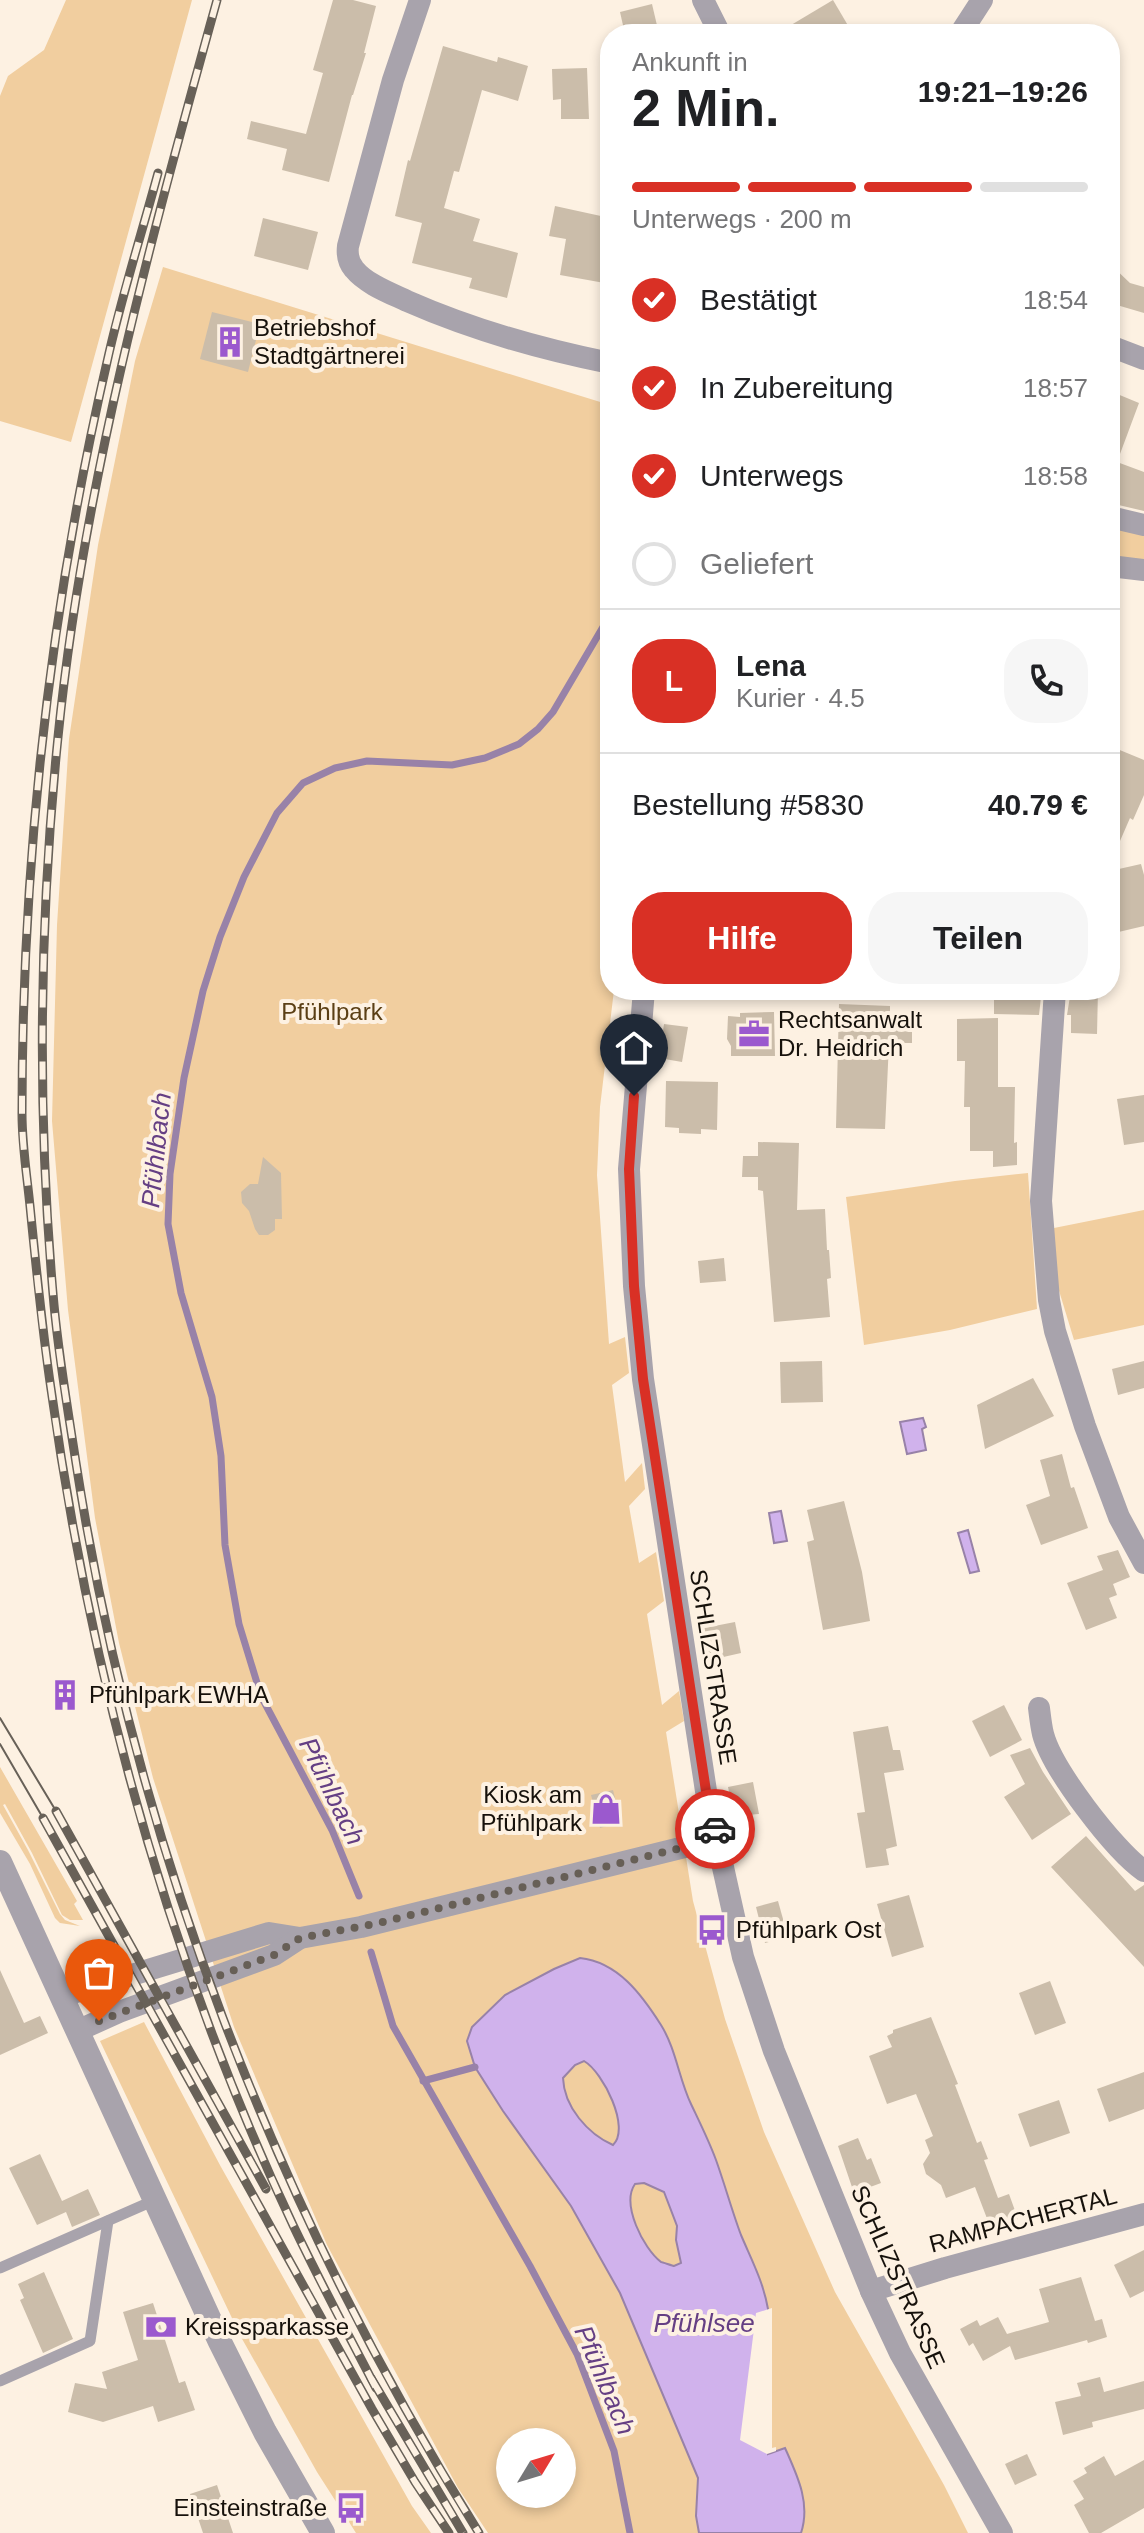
<!DOCTYPE html>
<html lang="de">
<meta charset="utf-8">
<style>
body{margin:0;font-family:Arial,sans-serif;background:#f6f6f6;color:#202124;height:100vh;display:flex;flex-direction:column;font-size:30px;white-space:nowrap}
*{box-sizing:border-box;margin:0}
p{font-size:26px;color:#757577}
.icon{flex:none;width:44px;height:44px;fill:none;stroke:currentColor;stroke-width:2;stroke-linecap:round;stroke-linejoin:round}
.map{position:relative;flex:1;overflow:hidden}
.details{position:absolute;left:600px;top:24px;width:520px;height:976px;display:flex;flex-direction:column;background:#fff;border-radius:32px;box-shadow:0 4px 12px #0003}
.details>*{flex:none}
.needle{width:52px;rotate:52deg}
.tools{position:absolute;left:496px;top:2428px;display:grid;gap:16px}
.tools a{display:grid;place-items:center;width:80px;height:80px;border-radius:50%;background:#fff;box-shadow:0 4px 12px #0003;font-size:40px}
.pin{position:absolute;display:grid;place-items:center;width:68px;height:68px;color:#fff;margin:-82px -34px;border-radius:50% 50% 50% 0;rotate:-45deg;box-shadow:0 0 8px #0007}
.pin .icon{rotate:45deg}
.courier{position:absolute;display:grid;place-items:center;width:80px;height:80px;margin:-40px;border:6px solid #d93025;border-radius:50%;background:#fff;color:#222;box-shadow:0 2px 10px #0007}
.head em{font-style:normal;font-weight:800}
.head div{display:flex;flex-direction:column-reverse}
.head{display:flex;align-items:center;justify-content:space-between;height:136px;padding:0 32px}
h1{font-size:52px;font-weight:800;line-height:60px}
.bar{display:grid;grid-template-columns:repeat(4,1fr);gap:12px 8px;align-content:center;height:96px;padding:0 32px}
.bar i{height:10px;border-radius:6px;background:#e0e0e0}
.bar .on{background:#d93025}
.bar p{grid-column:span 4}
.line{display:flex;align-items:center;gap:20px;padding:0 32px;border-top:2px solid #e0e0e0}
.line div{flex:1}
.round{display:grid;place-items:center;flex:none;width:84px;height:84px;border-radius:32px;background:#f6f6f6}
ol{padding:0 32px;list-style:none}
li{display:flex;align-items:center;gap:24px;height:88px}
li p{margin-inline-start:auto}
li .icon{padding:8px;border-radius:50%;background:#d93025;color:#fff;stroke-width:4}
li:last-child{color:#757577}
li i{width:44px;height:44px;border:4px solid #e0e0e0;border-radius:50%}
.button{display:flex;gap:16px;margin-top:auto;padding:16px 32px}
.button a{flex:1;height:92px;border-radius:32px;background:#d93025;color:#fff;font-size:32px;font-weight:800;line-height:92px;text-align:center}
.button a+a{background:#f6f6f6;color:#202124}
.map>svg:first-child{display:block}
.green{fill:#f1ce9f;fill-rule:evenodd}
.water{fill:#d0b2ec;stroke:#9882a8;stroke-width:2;fill-rule:evenodd}
.pier{fill:#fdf1e2}
.lines{fill:none;stroke-linecap:round;stroke-linejoin:round}
.stream{stroke:#9882a8;stroke-width:7}
.building{fill:#cbbdaa}
.service{stroke:#a8a3ac;stroke-width:11}
.minor{stroke:#a8a3ac;stroke-width:22}
.tertiary{stroke:#a8a3ac;stroke-width:24}
.tram{stroke:#686158;stroke-width:2}
.rail-casing{stroke:#686158;stroke-width:9}
.rail{stroke:#fdf1e2;stroke-width:6;stroke-dasharray:18;stroke-linecap:butt}
.done{stroke:#675f56;stroke-width:8;stroke-dasharray:0 14.4}
.route{stroke:#d93025;stroke-width:10}
.labels{text-anchor:middle;stroke-width:8;stroke-linejoin:round;paint-order:stroke}
.poi-label{font-size:24px;fill:#16110b;stroke:#fdf1e2;text-anchor:start}
.park-label{font-size:24px;fill:#5b3f15;stroke:#fdf1e2}
.street-label{font-size:24px;fill:#16110b;stroke:#fdf1e2}
.water-label{font-size:26px;font-style:italic;fill:#653f84;stroke:#fdf1e2}
</style>
<div class="map">
<svg width="1144" height="2533" viewBox="0 0 1144 2533">
<rect width="100%" height="100%" fill="#fdf1e2"/>
<g class="green">
<polygon points="66,0 192,0 71,442 0,421 0,96 8,76 44,50"/>
<path d="M163 267 610 405V990H614L600 1107 597 1175 609 1344 625 1337 629 1373 612 1385 625 1482 642 1463 645 1489 629 1506 639 1563 656 1552 664 1601 647 1614 662 1705 679 1691 684 1721 666 1732 693 1901 725 2019 764 2132 835 2292 944 2485 968 2533H488L458 2488 327 2245 234 2027 153 1778 119 1643 95 1518 68 1310 52 1121 57 925 69 739 98 545 135 361ZM510 2442H562V2494H510Z"/>
<polygon points="1110,523 1144,531 1144,560 1110,556"/>
<polygon points="1028,1173 1037,1309 950,1330 864,1345 846,1197 955,1181"/>
<polygon points="1144,1210 1144,1325 1074,1340 1057,1284 1049,1229"/>
<polygon points="0,1767 77,1901 74,1904 83,1920 70,1920 62,1915 32,1853 5,1804 3,1805 28,1850 60,1914 65,1920 80,1926 60,1923 55,1918 30,1864 0,1813"/>
<polygon points="144,2022 221,2167 412,2506 431,2533 356,2533 317,2472 241,2337 100,2041"/>
</g>
<g class="water">
<polygon points="923,1418 926,1427 922,1429 926,1450 907,1454 900,1422"/>
<polygon points="781,1511 787,1541 774,1543 769,1513"/>
<polygon points="968,1530 979,1571 970,1573 958,1533"/>
<path d="M580 1958C618 1962 642 1995 661 2025 676 2049 679 2079 691 2104 700 2123 709 2141 716 2160 725 2185 732 2211 741 2235 752 2261 763 2281 768 2309V2454L785 2448C797 2475 811 2503 801 2533H699L696 2516 698 2478 620 2293 571 2206 503 2111 475 2067 467 2041 472 2027 505 1995 554 1969ZM584 2061C603 2072 631 2128 613 2145 588 2134 564 2107 563 2078L575 2065ZM644 2183 664 2192 677 2226 676 2240 681 2263 674 2266C673 2266 662 2262 661 2262 643 2248 621 2204 635 2184Z"/>
</g>
<polygon class="pier" points="772,2308 772,2448 776,2447 776,2451 767,2454 740,2440 756,2313"/>
<g class="lines">
<g class="stream">
<polyline points="359,1896 332,1830 261,1696 239,1624 225,1545 221,1456 212,1397 181,1293 168,1224 170,1174 184,1078 203,991 220,937 244,877 277,813 303,783 335,768 367,761 452,765 485,758 519,744 538,729 553,712 610,615"/>
<polyline points="371,1952 393,2026 530,2266 577,2354 614,2451 630,2533"/>
<polyline points="423,2081 475,2067"/>
</g>
</g>
<g class="building">
<polygon points="333,0 353,0 376,6 364,53 366,53 353,95 352,95 329,182 282,170 287,149 247,139 251,121 306,134 323,73 313,70"/>
<polygon points="833,0 853,34 776,34"/>
<polygon points="652,4 659,34 625,34 620,12"/>
<polygon points="443,46 497,62 498,57 528,66 518,101 482,90 459,172 454,171 444,208 480,219 473,241 518,253 507,298 469,288 472,278 412,263 422,223 395,216 408,160 410,161"/>
<polygon points="587,68 589,119 561,119 561,99 553,100 552,69"/>
<polygon points="555,206 610,218 610,284 560,275 566,239 549,236"/>
<polygon points="263,218 318,232 308,270 254,256"/>
<polygon points="1110,264 1130,283 1144,287 1144,313 1110,303"/>
<polygon points="212,312 260,324 248,372 200,359"/>
<polygon points="1110,391 1139,403 1117,462 1144,472 1144,511 1110,503"/>
<polygon points="1110,746 1144,760 1144,795 1133,820 1130,818 1110,864"/>
<polygon points="1141,864 1144,875 1144,926 1110,934 1110,871"/>
<polygon points="994,990 1025,990 1025,996 1041,997 1039,1015 994,1014"/>
<polygon points="1071,990 1098,990 1097,1034 1071,1033 1071,1015 1067,1015"/>
<polygon points="839,1004 890,1006 890,1018 912,1019 912,1043 889,1043 885,1129 836,1128"/>
<polygon points="774,1012 775,1056 731,1056 731,1046 727,1039 728,1016 740,1017 740,1013"/>
<polygon points="998,1018 998,1087 1015,1087 1014,1143 1017,1142 1017,1165 993,1167 993,1151 970,1151 970,1107 964,1107 965,1061 957,1061 957,1019"/>
<polygon points="664,1024 688,1027 682,1062 659,1058"/>
<polygon points="666,1081 718,1082 717,1130 701,1129 701,1134 679,1133 679,1128 665,1127"/>
<polygon points="1144,1095 1144,1142 1124,1145 1117,1099"/>
<polygon points="758,1142 799,1143 797,1210 825,1209 827,1250 829,1250 831,1278 827,1279 830,1317 774,1322 763,1191 758,1190 758,1177 742,1177 743,1156 758,1156"/>
<polygon points="263,1157 281,1173 282,1219 275,1219 275,1230 268,1235 259,1235 255,1229 249,1211 242,1203 241,1192 250,1184 258,1184"/>
<polygon points="724,1258 726,1281 700,1283 698,1261"/>
<polygon points="822,1361 823,1402 781,1403 780,1362"/>
<polygon points="1144,1361 1144,1388 1118,1395 1112,1369"/>
<polygon points="1033,1378 1054,1416 985,1449 977,1405"/>
<polygon points="1062,1454 1071,1488 1074,1487 1088,1528 1041,1545 1026,1505 1050,1496 1040,1460"/>
<polygon points="844,1501 862,1572 870,1621 823,1630 807,1542 814,1540 807,1510"/>
<polygon points="1118,1550 1130,1577 1113,1584 1117,1595 1109,1598 1117,1618 1086,1630 1067,1583 1103,1570 1097,1556"/>
<polygon points="735,1622 741,1653 710,1660 704,1628"/>
<polygon points="1004,1705 1022,1740 990,1757 972,1721"/>
<polygon points="888,1726 893,1750 900,1750 904,1770 884,1773 897,1846 886,1849 889,1865 866,1868 857,1813 865,1812 853,1732"/>
<polygon points="1030,1748 1043,1772 1071,1814 1032,1840 1004,1797 1025,1784 1010,1755"/>
<polygon points="753,1782 759,1814 734,1816 728,1787"/>
<polygon points="613,1790 621,1822 600,1828 591,1795"/>
<polygon points="1086,1836 1135,1891 1144,1885 1144,1967 1051,1867"/>
<polygon points="909,1895 924,1947 892,1957 877,1904"/>
<polygon points="778,1901 788,1937 765,1943 756,1907"/>
<polygon points="0,1970 24,2023 40,2016 48,2033 0,2055"/>
<polygon points="1050,1981 1066,2023 1035,2035 1019,1993"/>
<polygon points="931,2017 958,2084 955,2085 977,2143 981,2141 988,2159 984,2160 998,2198 1009,2194 1018,2219 991,2229 975,2187 946,2198 941,2185 926,2174 923,2164 930,2153 925,2140 933,2136 916,2094 887,2104 869,2056 892,2047 887,2036 893,2033 893,2030"/>
<polygon points="1144,2072 1144,2109 1109,2122 1097,2089"/>
<polygon points="1059,2100 1070,2133 1030,2147 1018,2114"/>
<polygon points="858,2138 867,2160 871,2158 881,2183 854,2193 838,2146"/>
<polygon points="40,2154 62,2201 88,2189 100,2215 72,2227 66,2212 37,2225 9,2168"/>
<polygon points="1144,2250 1144,2291 1130,2298 1114,2265"/>
<polygon points="44,2272 73,2339 43,2353 20,2300 24,2298 18,2284"/>
<polygon points="1081,2277 1095,2321 1102,2319 1107,2337 1088,2343 1087,2340 1015,2360 1010,2346 983,2361 973,2343 969,2346 960,2329 977,2320 980,2326 998,2317 1007,2334 1049,2322 1039,2289"/>
<polygon points="153,2303 179,2383 185,2381 195,2410 158,2422 153,2406 103,2422 68,2412 75,2383 107,2389 102,2372 138,2360 123,2312"/>
<polygon points="1100,2377 1104,2392 1144,2381 1144,2409 1092,2422 1093,2427 1063,2435 1055,2402 1081,2396 1077,2383"/>
<polygon points="1027,2454 1037,2475 1015,2485 1005,2464"/>
<polygon points="1104,2456 1115,2476 1144,2460 1144,2508 1101,2533 1089,2533 1074,2505 1084,2499 1073,2481 1087,2473 1084,2468"/>
<polygon points="217,2485 233,2533 203,2533 190,2494"/>
</g>
<g class="lines">
<g class="service">
<polyline points="0,2268 155,2200"/>
<polyline points="0,2381 90,2341 108,2221"/>
</g>
<g class="minor">
<path d="M420 0 393 80 348 246C347 254 348 262 354 269 366 284 390 293 407 301 473 330 540 349 610 363"/>
<polyline points="703,0 720,34"/>
<polyline points="960,34 982,0"/>
<polyline points="1110,346 1144,359"/>
<polyline points="1110,517 1144,525"/>
<polyline points="1110,566 1144,570"/>
<polyline points="644,990 629,1169 634,1286 643,1379 706,1791 743,1957 774,2051 871,2291 900,2353 1002,2533"/>
<polyline points="1055,990 1041,1201 1049,1300 1055,1331 1085,1426 1119,1517 1144,1563"/>
<path d="M1039 1708C1040 1716 1041 1726 1043 1734 1052 1769 1114 1850 1144 1871"/>
<polyline points="63,1996 269,1933 300,1938 361,1927 717,1839"/>
<polyline points="79,2030 119,2012 274,1955 300,1938"/>
<polyline points="871,2291 945,2268 1144,2214"/>
</g>
<polyline class="tertiary" points="0,1862 220,2342 265,2432 323,2533"/>
<g class="tram">
<polyline points="0,1718 56,1811"/>
<polyline points="0,1744 43,1818"/>
</g>
<defs>
<g id="rail">
<path d="M217 0C150 242 83 486 58 737 39 925 37 1117 54 1305 59 1358 68 1411 76 1463 135 1844 275 2207 479 2533"/>
<path d="M158 173C141 236 121 298 107 362 50 608 22 861 22 1114 22 1145 27 1176 30 1206 36 1267 42 1328 51 1389 91 1677 168 1960 293 2225 319 2280 348 2334 376 2388"/>
<polyline points="56,1811 266,2189"/>
<polyline points="43,1818 372,2409 415,2482 449,2533"/>
<polyline points="371,2378 463,2533"/>
</g>
</defs>
<use href="#rail" class="rail-casing"/>
<use href="#rail" class="rail"/>
</g>
<g class="lines">
<polyline class="done" points="99,2021 274,1955 300,1938 379,1923 717,1839 715,1829"/>
<polyline class="route" points="634,1096 629,1169 634,1286 643,1379 706,1791 715,1829"/>
</g>
<defs>
<symbol id="building-bare" viewBox="-9 -9 18 18"><path d="M-4-6H4V6H1V3H-1V6H-4ZM-2.5-4.3h1.7v1.8h-1.7ZM.8-4.3h1.7v1.8H.8ZM-2.5-1h1.7V.8h-1.7ZM.8-1h1.7V.8H.8Z" fill="#9b59ce" stroke="#fdf1e2" stroke-width="2.5" paint-order="stroke"/></symbol>
<symbol id="office-bare" viewBox="-9 -9 18 18"><path d="M-6-3h4V-5.5h4V-3h4V5H-6ZM-1-4.5V-3h2v-1.5ZM-6 0V1H6V0Z" fill="#9b59ce" stroke="#fdf1e2" stroke-width="2.5" paint-order="stroke"/></symbol>
<symbol id="shop-bare" viewBox="-9 -9 18 18"><path d="M-5-2.5h2.3a2.7 3.5 0 0 1 5.4 0H5L5.5 6h-11ZM-1.5-2.5h3a1.5 2.3 0 0 0-3 0Z" fill="#9b59ce" stroke="#fdf1e2" stroke-width="2.5" paint-order="stroke"/></symbol>
<symbol id="bus-bare" viewBox="-9 -9 18 18"><path d="M-5-6H5V4H4V6H2V4H-2V6H-4V4H-5ZM-3.5-4V0h7V-4ZM-3.5 1.2v1.5H-2V1.2ZM2 1.2v1.5H3.5V1.2Z" fill="#9b59ce" stroke="#fdf1e2" stroke-width="2.5" paint-order="stroke"/></symbol>
<symbol id="bank-bare" viewBox="-9 -9 18 18"><path d="M-6-4H6V4H-6ZM0-2.3a2.3 2.3 0 1 0 0 4.6a2.3 2.3 0 1 0 0-4.6Z" fill="#9b59ce" stroke="#fdf1e2" stroke-width="2.5" paint-order="stroke"/></symbol>
</defs>
<g fill-rule="evenodd">
<use href="#building-bare" x="208" y="320" width="44" height="44"/>
<use href="#office-bare" x="732" y="1012" width="44" height="44"/>
<use href="#building-bare" x="43" y="1673" width="44" height="44"/>
<use href="#shop-bare" x="584" y="1787" width="44" height="44"/>
<use href="#bus-bare" x="690" y="1908" width="44" height="44"/>
<use href="#bank-bare" x="139" y="2305" width="44" height="44"/>
<use href="#bus-bare" x="329" y="2486" width="44" height="44"/>
</g>
<g class="labels">
<g class="poi-label">
<text x="254" y="336">Betriebshof<tspan x="254" dy="28">Stadtgärtnerei</tspan></text>
<text x="778" y="1028">Rechtsanwalt<tspan x="778" dy="28">Dr. Heidrich</tspan></text>
<text x="89" y="1703">Pfühlpark EWHA</text>
<text x="582" y="1803" text-anchor="end">Kiosk am<tspan x="582" dy="28">Pfühlpark</tspan></text>
<text x="736" y="1938">Pfühlpark Ost</text>
<text x="185" y="2335">Kreissparkasse</text>
<text x="327" y="2516" text-anchor="end">Einsteinstraße</text>
</g>
<g class="park-label">
<text x="332" y="1020">Pfühlpark</text>
</g>
<g class="street-label">
<text transform="translate(713 1667) rotate(81)" y="8">SCHLIZSTRASSE</text>
<text transform="translate(1023 2220) rotate(-15)" y="8">RAMPACHERTAL</text>
<text transform="translate(898 2277) rotate(66)" y="8">SCHLIZSTRASSE</text>
</g>
<g class="water-label">
<text transform="translate(156 1150) rotate(-84)" y="9">Pfühlbach</text>
<text transform="translate(332 1791) rotate(64)" y="9">Pfühlbach</text>
<text x="704" y="2332">Pfühlsee</text>
<text transform="translate(605 2380) rotate(67)" y="9">Pfühlbach</text>
</g>
</g>
</svg>
<div class="tools">
<a><svg class="needle" viewBox="-14 -14 28 28"><path d="M0-13l5 13h-10z" fill="#e53935"/><path d="M0 13l5-13h-10z" fill="#757577"/></svg></a>
</div>
<div class="pin" style="left:99px;top:2021px;background:#ea580c"><svg class="icon" aria-label="bag" viewBox="0 0 24 24"><path d="M5 8h14l-1 12H6zM9 8a3 3 0 0 1 6 0"/></svg></div>
<div class="pin" style="left:634px;top:1096px;background:#1f2937"><svg class="icon" aria-label="home" viewBox="0 0 24 24"><path d="M3 11l9-7 9 7M6 9v11h12V9"/></svg></div>
<div class="courier" style="left:715px;top:1829px"><svg class="icon" aria-label="car" viewBox="0 0 24 24"><path d="M5 17H2v-5l4-1 3-4h7l3 4 3 1v5h-3M9 17h6M6 11h13"/><circle cx="7" cy="17" r="2"/><circle cx="17" cy="17" r="2"/></svg></div>
<section class="details">
<div class="head"><div><h1>2 Min.</h1><p>Ankunft in</p></div><em>19:21–19:26</em></div>
<div class="bar"><i class="on"></i><i class="on"></i><i class="on"></i><i></i><p>Unterwegs · 200 m</p></div>
<ol>
<li><svg class="icon" aria-label="check" viewBox="0 0 24 24"><path d="M5 12l5 5 9-10"/></svg>Bestätigt<p>18:54</p></li>
<li><svg class="icon" aria-label="check" viewBox="0 0 24 24"><path d="M5 12l5 5 9-10"/></svg>In Zubereitung<p>18:57</p></li>
<li><svg class="icon" aria-label="check" viewBox="0 0 24 24"><path d="M5 12l5 5 9-10"/></svg>Unterwegs<p>18:58</p></li>
<li><i></i>Geliefert</li>
</ol>
<div class="line" style="height:144px"><b class="round" style="background:#d93025;color:#fff">L</b><div><b>Lena</b><p>Kurier · 4.5</p></div><a class="round"><svg class="icon" aria-label="phone" viewBox="0 0 24 24"><path d="M5 4h4l2 5-3 2q2 4 5 5l2-3 5 2v4C11 20 4 13 5 4z"/></svg></a></div>
<div class="line" style="height:104px"><div>Bestellung #5830</div><b>40.79 €</b></div>
<div class="button"><a>Hilfe</a><a>Teilen</a></div>
</section>
</div>
